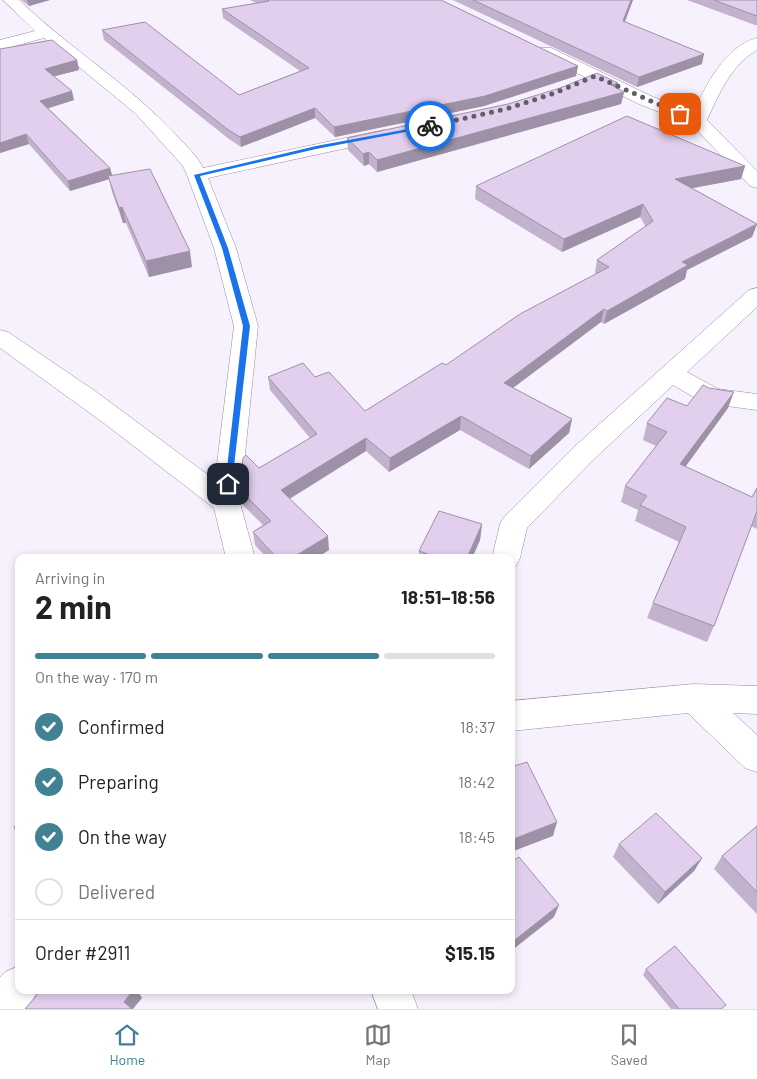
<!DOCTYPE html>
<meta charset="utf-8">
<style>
body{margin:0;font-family:Barlow,sans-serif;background:#f2f2f2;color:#222;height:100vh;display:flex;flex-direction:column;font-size:19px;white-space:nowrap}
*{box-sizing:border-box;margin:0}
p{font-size:16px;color:#767676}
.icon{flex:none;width:28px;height:28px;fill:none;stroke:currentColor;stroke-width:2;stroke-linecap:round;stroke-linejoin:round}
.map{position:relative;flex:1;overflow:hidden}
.sheet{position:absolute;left:15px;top:554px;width:500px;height:440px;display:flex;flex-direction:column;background:#fff;border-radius:10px;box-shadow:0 2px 8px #0003}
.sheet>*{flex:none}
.pin{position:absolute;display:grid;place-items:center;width:42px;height:42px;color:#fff;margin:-21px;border-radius:10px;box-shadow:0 2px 8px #0006}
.courier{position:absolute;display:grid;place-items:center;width:50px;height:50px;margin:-25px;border:4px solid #1a73e8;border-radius:50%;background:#fff;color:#222;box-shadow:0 1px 6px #0007}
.summary em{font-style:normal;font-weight:700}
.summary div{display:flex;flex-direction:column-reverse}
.summary{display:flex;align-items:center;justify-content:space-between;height:85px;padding:0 20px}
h1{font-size:32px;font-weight:700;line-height:38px}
.bar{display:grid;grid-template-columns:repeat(4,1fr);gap:8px 5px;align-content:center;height:60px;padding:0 20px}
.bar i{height:6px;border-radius:4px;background:#e0e0e0}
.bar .on{background:#408294}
.bar p{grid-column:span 4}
.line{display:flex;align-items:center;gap:12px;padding:0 20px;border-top:1px solid #e0e0e0}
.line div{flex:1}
ol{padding:0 20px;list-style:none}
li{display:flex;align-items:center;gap:15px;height:55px}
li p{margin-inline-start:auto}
li .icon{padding:5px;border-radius:50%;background:#408294;color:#fff;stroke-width:4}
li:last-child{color:#767676}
li i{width:28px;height:28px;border:2px solid #e0e0e0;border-radius:50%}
.tabs{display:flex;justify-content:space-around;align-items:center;height:70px;border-top:1px solid #e0e0e0;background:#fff;font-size:14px;color:#767676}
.tabs a{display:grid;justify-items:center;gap:2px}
.tabs .on{color:#408294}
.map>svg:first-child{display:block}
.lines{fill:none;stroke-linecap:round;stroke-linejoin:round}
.street-casing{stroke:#988aa8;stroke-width:1}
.street{fill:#fff;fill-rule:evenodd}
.wall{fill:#c2b2cd}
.shaded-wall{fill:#9e91a7}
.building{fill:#e2cfee;stroke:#9e91a7}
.route{fill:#1a73e8}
.done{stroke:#625d68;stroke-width:5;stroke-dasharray:0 9}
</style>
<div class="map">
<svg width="757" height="1009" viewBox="0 0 757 1009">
<rect width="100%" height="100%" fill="#f7f1fe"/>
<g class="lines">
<defs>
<g id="street">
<path d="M3 0H19C69 48 129 84 176 135 185 145 198 156 203 168L384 130 390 131 393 135 390 139 384 140 208 178 236 248 258 326 240 503 255 558H226L214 508 105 424 0 348V330L8 332 95 391 215 480 234 326 214 248 187 175 183 166 136 114 44 38 0 50V40L35 31Z"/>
<path d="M757 38V50C731 65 719 94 707 120L757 171V188L750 186 692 125 639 104 539 54 537 51 539 48H551L651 96 693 113C706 85 725 46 757 38Z"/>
<polygon points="757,288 757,307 687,372 718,389 757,394 757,410 704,403 673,385 592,461 527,528 520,558 516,566 511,568 511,558 492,558 500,524 504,517 574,447 749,290"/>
<polygon points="694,684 757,686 757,714 733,713 757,735 757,772 745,768 688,713 511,731 511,701"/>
<polygon points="19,966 19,990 37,990 33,1000 25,1009 0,1009 0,977 5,972"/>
<polygon points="371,990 411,990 418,1009 378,1009"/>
</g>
</defs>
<use href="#street" class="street-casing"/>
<use href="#street" class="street"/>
</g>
<g class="wall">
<polygon points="21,0 50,0 29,6"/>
<polygon points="250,0 441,0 578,66 576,76 484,106 335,137 315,118 241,147 229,139 104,40 102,30 239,95 300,71 223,18 222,9 256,3"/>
<polygon points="453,0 633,0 625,22 702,64 637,87"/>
<polygon points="687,0 757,0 757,25 755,25"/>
<polygon points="0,49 77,60 79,70 54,76 74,100 48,108 110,168 112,176 192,267 149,277 126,223 123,223 112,192 109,179 70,191 29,144 0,153"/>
<polygon points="618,83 617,89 624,92 621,104 377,172 369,164 364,166 348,150 347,138"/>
<polygon points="745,166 741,179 692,188 757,224 752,237 687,270 685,279 604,324 601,322 513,388 572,419 569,433 529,469 460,430 389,472 366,451 290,499 329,550 316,558 267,558 255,545 253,532 263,525 242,504 240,490 259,468 310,438 270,390 268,377 315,377 365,411 446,365 596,274 595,273 597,260 646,227 640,217 562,252 475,199 476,186"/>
<polygon points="687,406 728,408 685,467 752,497 757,488 757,529 751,526 714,626 707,642 647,618 653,603 679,542 635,521 638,510 621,502 625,486 656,446 643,440 647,423"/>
<polygon points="482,524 480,540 472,558 419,558 419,551"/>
<polygon points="757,826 757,914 714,869 722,856"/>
<polygon points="619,844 702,858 694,871 658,904 613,857"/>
<polygon points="646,969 722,1009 671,1009 643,975"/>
</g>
<g class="shaded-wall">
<polygon points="27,0 50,0 29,6"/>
<polygon points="631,0 633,0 621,31 623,21"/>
<polygon points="704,54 702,64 637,87 639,77"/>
<polygon points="77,60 79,70 48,78 45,69"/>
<polygon points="578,66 576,76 484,106 335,137 334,127"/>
<polygon points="618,83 616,94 624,92 621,104 377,172 377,160"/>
<polygon points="72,91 74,100 43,110 40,101"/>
<polygon points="315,108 315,118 241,147 240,137"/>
<polygon points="26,134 29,144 0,153 0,143"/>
<polygon points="369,152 369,164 364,166 363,154"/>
<polygon points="745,166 741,179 672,192 675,179"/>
<polygon points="110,168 113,178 70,191 68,181"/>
<polygon points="643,204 640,217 562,252 564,239"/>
<polygon points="122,207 126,223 123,223 119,208"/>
<polygon points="757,224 752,237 687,270 685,279 604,324 607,311 682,262"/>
<polygon points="190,251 192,267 149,277 146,261"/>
<polygon points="604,309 601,322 502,396 504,383"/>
<polygon points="734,392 728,408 675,481 680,464"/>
<polygon points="461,416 460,430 389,472 390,458"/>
<polygon points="572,419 569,433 529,469 531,456"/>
<polygon points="366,438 366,451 282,503 281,490"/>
<polygon points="482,524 480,540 472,558 467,558"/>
<polygon points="328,536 329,550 316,558 292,558"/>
<polygon points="557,822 553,836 511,852 511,840"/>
<polygon points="702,858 694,871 658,904 665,892"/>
<polygon points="559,905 554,917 511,951 511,943"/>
<polygon points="133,990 137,990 142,998 133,1009 128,1009 124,1002"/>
</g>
<g class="building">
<polygon points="267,0 441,0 578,66 485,96 334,127 315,108 240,137 227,129 102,30 145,22 239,95 309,68 222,9 269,1"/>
<polygon points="473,0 631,0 623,21 704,54 639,77"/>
<polygon points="714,0 757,0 757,16"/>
<polygon points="52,40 77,60 45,69 72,91 40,101 110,168 68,181 26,134 0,143 0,49"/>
<polygon points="597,73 618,83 611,85 624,92 377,160 369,152 363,154 347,138 508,104 560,88"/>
<polygon points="627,116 745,166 675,179 757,224 682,262 688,265 607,311 604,309 504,383 572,419 531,456 461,416 390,458 366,438 281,490 328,536 292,558 277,558 253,532 271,521 240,490 243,458 246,455 259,468 317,434 268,377 303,363 315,377 329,372 365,411 442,363 446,365 520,314 609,267 597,260 653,221 643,204 564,239 476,186"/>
<polygon points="150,169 190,251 146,261 122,207 119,208 108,176"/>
<polygon points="703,385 709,388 734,392 680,464 752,497 757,488 757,511 714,626 653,603 686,527 640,505 647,496 625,486 667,432 647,423 667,398 687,406"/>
<polygon points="439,511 482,524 467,558 439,558 419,551"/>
<polygon points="527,762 557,822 511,840 511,767"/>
<polygon points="656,813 702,858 665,892 619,844"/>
<polygon points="19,823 19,834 14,827"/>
<polygon points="757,826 757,892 722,856"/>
<polygon points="519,857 559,905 511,943 511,862"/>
<polygon points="675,946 726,1005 721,1009 679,1009 646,969"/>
<polygon points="41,990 133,990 124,1002 132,1009 25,1009"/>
</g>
<polygon class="route" points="430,125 432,127 316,149 200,176 228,248 250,326 232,484 231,486 225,486 243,326 222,248 194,175 316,146"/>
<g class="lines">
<polyline class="done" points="430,126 506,109 552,94 595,76 680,114"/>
</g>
</svg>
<div class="pin" style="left:680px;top:114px;background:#ea580c"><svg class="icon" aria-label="bag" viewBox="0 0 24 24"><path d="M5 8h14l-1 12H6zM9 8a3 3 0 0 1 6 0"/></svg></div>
<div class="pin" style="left:228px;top:484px;background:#1f2937"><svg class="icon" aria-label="home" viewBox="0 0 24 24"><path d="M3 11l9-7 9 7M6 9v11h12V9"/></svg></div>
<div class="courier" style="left:430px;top:126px"><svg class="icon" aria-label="bike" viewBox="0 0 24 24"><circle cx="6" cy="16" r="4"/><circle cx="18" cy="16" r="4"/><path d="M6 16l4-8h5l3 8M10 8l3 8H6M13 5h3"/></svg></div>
<section class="sheet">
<div class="summary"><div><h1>2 min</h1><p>Arriving in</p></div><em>18:51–18:56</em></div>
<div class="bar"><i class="on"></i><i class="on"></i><i class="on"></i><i></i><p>On the way · 170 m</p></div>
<ol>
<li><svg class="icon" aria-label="check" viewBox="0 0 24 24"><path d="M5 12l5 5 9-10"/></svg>Confirmed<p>18:37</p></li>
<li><svg class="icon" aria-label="check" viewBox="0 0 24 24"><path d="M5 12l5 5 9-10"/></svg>Preparing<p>18:42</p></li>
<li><svg class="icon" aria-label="check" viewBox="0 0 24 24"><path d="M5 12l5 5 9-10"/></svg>On the way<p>18:45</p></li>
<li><i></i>Delivered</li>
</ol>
<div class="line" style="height:65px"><div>Order #2911</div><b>$15.15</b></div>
</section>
</div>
<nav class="tabs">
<a class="on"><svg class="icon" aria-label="home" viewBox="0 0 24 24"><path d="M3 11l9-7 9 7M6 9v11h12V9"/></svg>Home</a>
<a><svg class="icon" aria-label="map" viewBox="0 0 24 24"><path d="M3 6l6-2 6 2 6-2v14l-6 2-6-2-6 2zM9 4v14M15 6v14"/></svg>Map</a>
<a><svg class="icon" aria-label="saved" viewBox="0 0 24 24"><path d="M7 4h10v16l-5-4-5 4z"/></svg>Saved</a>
</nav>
